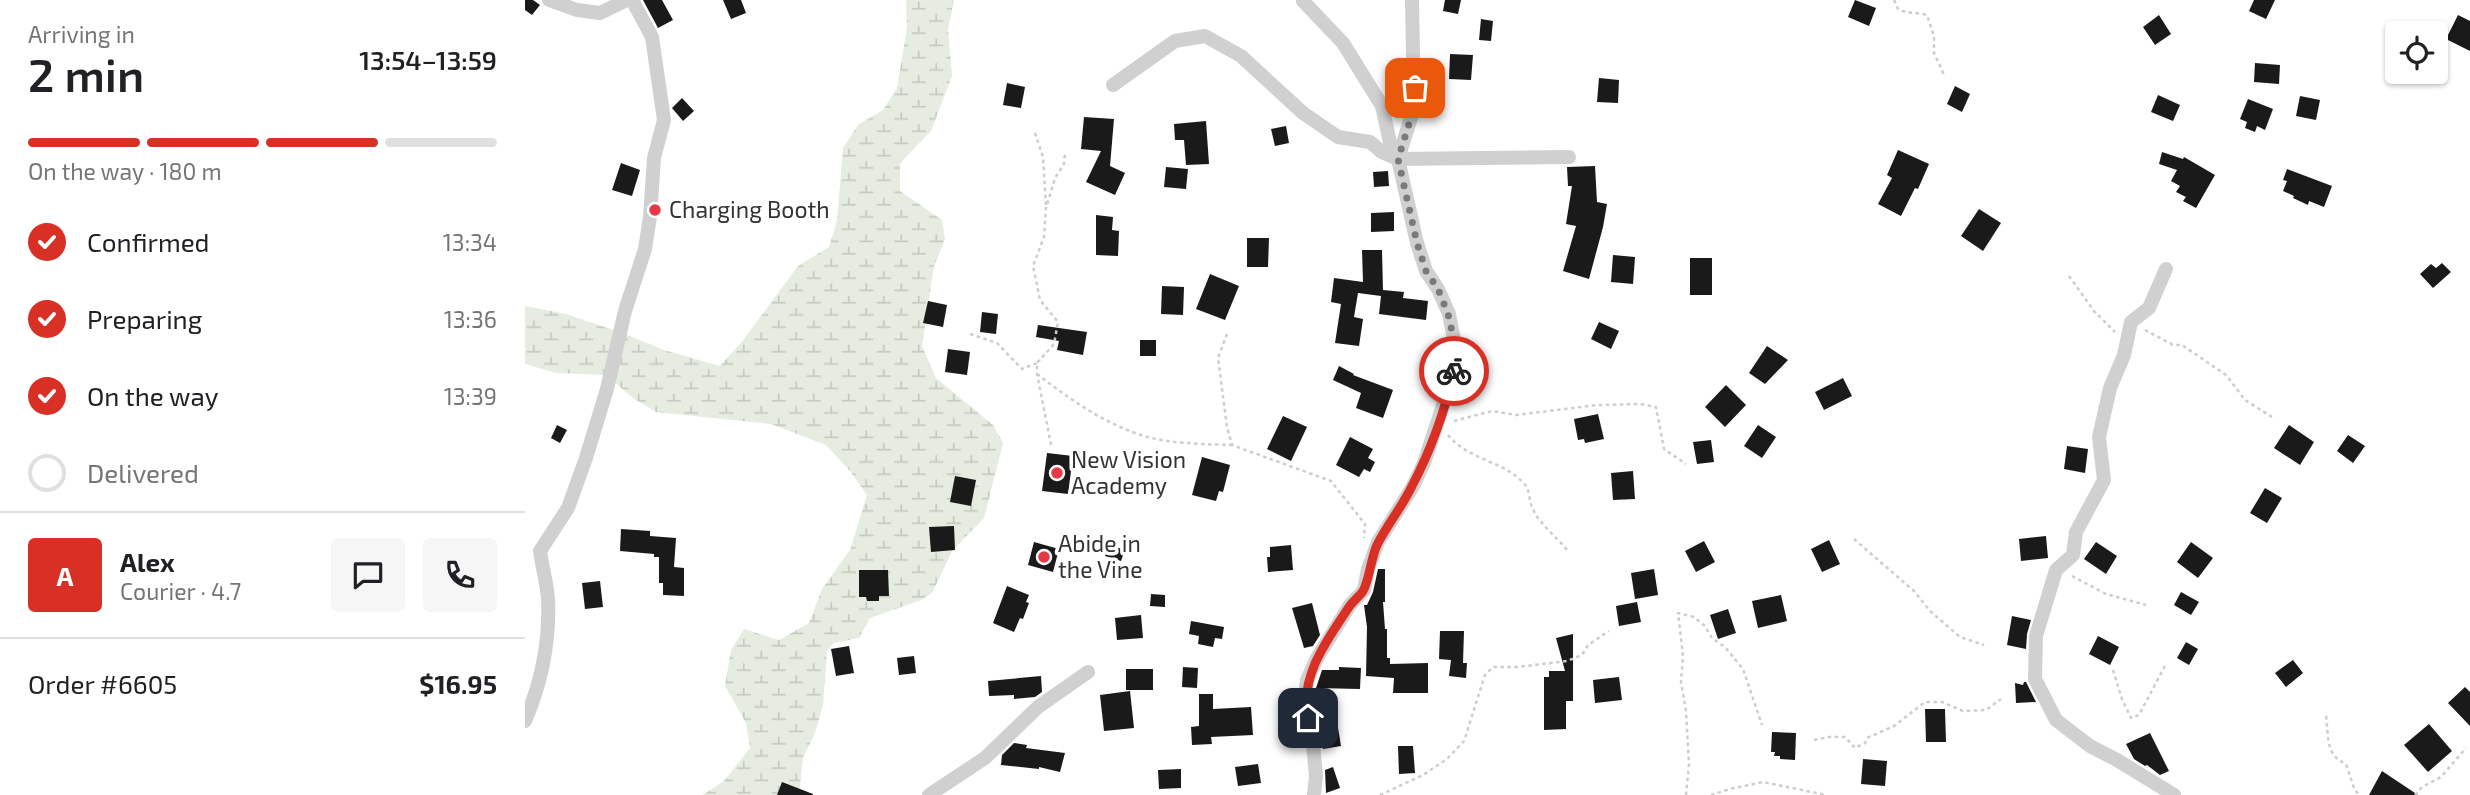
<!DOCTYPE html>
<meta charset="utf-8">
<style>
body{margin:0;font-family:"Exo 2",sans-serif;background:#f6f6f6;color:#202124;height:100vh;display:flex;flex-direction:column;font-size:26px;white-space:nowrap}
*{box-sizing:border-box;margin:0}
p{font-size:23px;color:#757577}
.icon{flex:none;width:38px;height:38px;fill:none;stroke:currentColor;stroke-width:2;stroke-linecap:round;stroke-linejoin:round}
.map{position:relative;flex:1;overflow:hidden}
.details{display:flex;flex-direction:column;background:#fff;width:525px}
.details>*{flex:none}
.fabs{position:absolute;left:1860px;top:21px;display:grid;gap:14px}
.fabs a{display:grid;place-items:center;width:63px;height:63px;border-radius:7px;background:#fff;box-shadow:0 2px 5px #0004;font-size:35px}
.pin{position:absolute;display:grid;place-items:center;width:60px;height:60px;color:#fff;margin:-30px;border-radius:14px;box-shadow:0 4px 10px #0006}
.courier{position:absolute;display:grid;place-items:center;width:70px;height:70px;margin:-35px;border:5px solid #d93025;border-radius:50%;background:#fff;color:#222;box-shadow:0 2px 9px #0007}
.overview em{font-style:normal;font-weight:600}
.overview div{display:flex;flex-direction:column-reverse}
.overview{display:flex;align-items:center;justify-content:space-between;height:119px;padding:0 28px}
h1{font-size:46px;font-weight:600;line-height:52px}
.bar{display:grid;grid-template-columns:repeat(4,1fr);gap:10px 7px;align-content:center;height:84px;padding:0 28px}
.bar i{height:9px;border-radius:5px;background:#e0e0e0}
.bar .current{background:#d93025}
.bar p{grid-column:span 4}
.line{display:flex;align-items:center;gap:18px;padding:0 28px;border-top:2px solid #e0e0e0}
.line div{flex:1}
.round{display:grid;place-items:center;flex:none;width:74px;height:74px;border-radius:7px;background:#f6f6f6}
ol{padding:0 28px;list-style:none}
li{display:flex;align-items:center;gap:21px;height:77px}
li p{margin-inline-start:auto}
li .icon{padding:7px;border-radius:50%;background:#d93025;color:#fff;stroke-width:4}
li:last-child{color:#757577}
li i{width:38px;height:38px;border:4px solid #e0e0e0;border-radius:50%}
main{display:flex;flex:1;min-height:0}
.map>svg:first-child{display:block}
.wetland{fill:url(#wetland-marsh)}
.building{fill:#1a1a1a}
.lines{fill:none;stroke-linecap:round;stroke-linejoin:round}
.path{stroke:#cdcdcd;stroke-width:2.5;stroke-dasharray:3.5 3.5;stroke-linecap:butt}
.minor{stroke:#d0d0d0;stroke-width:14}
.done{stroke:#7a7a7a;stroke-width:7;stroke-dasharray:0 12.6}
.route{stroke:#d93025;stroke-width:9}
.poi-dot{fill:#e63946;stroke:#fff;stroke-width:2.5}
.labels{text-anchor:middle;stroke-width:7;stroke-linejoin:round;paint-order:stroke}
.poi-label{font-size:23px;fill:#333;stroke:#fff;text-anchor:start}
</style>
<main>
<section class="details">
<div class="overview"><div><h1>2 min</h1><p>Arriving in</p></div><em>13:54–13:59</em></div>
<div class="bar"><i class="current"></i><i class="current"></i><i class="current"></i><i></i><p>On the way · 180 m</p></div>
<ol>
<li><svg class="icon" aria-label="check" viewBox="0 0 24 24"><path d="M5 12l5 5 9-10"/></svg>Confirmed<p>13:34</p></li>
<li><svg class="icon" aria-label="check" viewBox="0 0 24 24"><path d="M5 12l5 5 9-10"/></svg>Preparing<p>13:36</p></li>
<li><svg class="icon" aria-label="check" viewBox="0 0 24 24"><path d="M5 12l5 5 9-10"/></svg>On the way<p>13:39</p></li>
<li><i></i>Delivered</li>
</ol>
<div class="line" style="height:126px"><b class="round" style="background:#d93025;color:#fff">A</b><div><b>Alex</b><p>Courier · 4.7</p></div><a class="round"><svg class="icon" aria-label="chat" viewBox="0 0 24 24"><path d="M4 5h16v11H9l-5 4z"/></svg></a><a class="round"><svg class="icon" aria-label="phone" viewBox="0 0 24 24"><path d="M5 4h4l2 5-3 2q2 4 5 5l2-3 5 2v4C11 20 4 13 5 4z"/></svg></a></div>
<div class="line" style="height:91px"><div>Order #6605</div><b>$16.95</b></div>
</section>
<div class="map">
<svg width="1945" height="795" viewBox="0 0 1945 795">
<defs>
<pattern id="wetland-marsh" width="20" height="14" patternUnits="userSpaceOnUse" patternTransform="scale(1.75)"><rect width="20" height="14" fill="#e6ecdf"/><path d="M1 5h8M5 5V1M11 12h8M15 12V8" fill="none" stroke="#c6cbc0"/></pattern>
</defs>
<rect width="100%" height="100%" fill="#fff"/>
<polygon class="wetland" points="381,0 429,0 423,29 427,76 406,131 375,163 375,191 417,220 420,239 409,266 397,346 411,378 468,425 478,443 459,518 427,551 407,593 396,600 345,618 334,638 309,643 302,651 298,705 290,733 278,758 274,795 178,795 200,780 225,748 221,723 200,686 206,650 219,629 254,640 284,623 297,589 325,550 342,495 325,471 301,445 246,424 131,412 108,398 81,375 31,373 0,364 0,306 41,314 100,334 139,350 195,366 216,343 273,266 304,247 312,221 318,148 333,125 358,110 372,88 382,27"/>
<g class="building">
<polygon points="0,0 8,0 15,5 7,15 0,10"/>
<polygon points="118,0 137,0 148,20 133,28"/>
<polygon points="198,0 216,0 221,13 206,19"/>
<polygon points="920,0 936,0 933,14 918,11"/>
<polygon points="1330,0 1351,8 1344,26 1323,17"/>
<polygon points="1729,0 1750,0 1741,19 1724,11"/>
<polygon points="1634,15 1646,34 1630,45 1618,27"/>
<polygon points="1933,15 1945,21 1945,51 1921,39"/>
<polygon points="956,19 968,21 966,41 954,40"/>
<polygon points="925,54 948,55 946,80 924,79"/>
<polygon points="1730,63 1755,65 1754,84 1729,82"/>
<polygon points="1074,78 1094,80 1093,103 1072,102"/>
<polygon points="482,83 500,87 496,108 478,105"/>
<polygon points="1430,86 1445,94 1437,112 1422,104"/>
<polygon points="1633,95 1655,105 1648,121 1626,112"/>
<polygon points="1775,96 1795,100 1791,120 1771,116"/>
<polygon points="157,98 169,111 158,121 147,108"/>
<polygon points="1723,99 1748,109 1740,130 1732,126 1730,132 1720,128 1722,122 1715,119"/>
<polygon points="559,117 589,119 585,166 600,173 590,195 561,182 576,151 556,149"/>
<polygon points="681,121 684,164 661,165 659,140 650,140 649,124"/>
<polygon points="761,126 764,143 750,146 746,129"/>
<polygon points="1373,150 1404,164 1393,189 1390,188 1376,216 1353,204 1367,178 1362,175"/>
<polygon points="1637,152 1658,159 1659,157 1690,175 1671,208 1658,201 1661,197 1651,192 1655,186 1646,181 1652,170 1634,164"/>
<polygon points="96,163 115,170 107,196 87,190"/>
<polygon points="1070,166 1072,202 1082,204 1078,227 1064,279 1038,271 1051,226 1041,224 1047,186 1043,186 1042,167"/>
<polygon points="641,167 663,169 661,189 639,187"/>
<polygon points="1762,169 1807,186 1799,207 1784,201 1783,205 1768,198 1769,196 1758,191 1762,181 1758,180"/>
<polygon points="863,171 864,186 849,187 848,172"/>
<polygon points="1454,209 1476,223 1458,251 1436,236"/>
<polygon points="869,212 869,231 846,232 846,213"/>
<polygon points="571,215 588,217 587,230 594,231 593,256 571,255"/>
<polygon points="722,238 744,238 743,267 722,267"/>
<polygon points="837,250 857,250 858,290 879,292 878,298 903,301 901,320 854,314 856,296 833,293 829,317 838,319 834,346 810,343 816,304 806,302 809,278 838,282"/>
<polygon points="1088,255 1110,257 1108,284 1086,282"/>
<rect x="1165" y="258" width="22" height="37"/>
<polygon points="1917,263 1926,272 1908,288 1895,274 1906,264 1911,268"/>
<polygon points="685,274 714,286 700,320 671,309"/>
<polygon points="637,286 659,287 658,315 636,314"/>
<polygon points="403,301 422,305 418,327 398,323"/>
<polygon points="457,312 473,314 471,334 455,332"/>
<polygon points="1074,322 1094,331 1086,349 1066,339"/>
<polygon points="513,325 562,332 558,355 532,350 534,341 511,337"/>
<rect x="615" y="340" width="16" height="16"/>
<polygon points="1242,346 1263,360 1240,384 1224,373"/>
<polygon points="423,349 445,352 442,375 420,372"/>
<polygon points="814,366 829,374 828,375 868,390 858,418 831,408 836,393 808,380"/>
<polygon points="1318,378 1327,396 1299,410 1290,392"/>
<polygon points="1201,385 1221,405 1200,427 1180,407"/>
<polygon points="1073,414 1079,439 1060,443 1059,439 1053,440 1049,419"/>
<polygon points="758,416 782,427 766,461 742,449"/>
<polygon points="32,425 42,430 35,443 26,438"/>
<polygon points="1233,425 1251,437 1237,458 1219,446"/>
<polygon points="1764,425 1789,442 1775,465 1749,448"/>
<polygon points="1823,435 1840,446 1828,463 1812,451"/>
<polygon points="825,437 848,449 843,458 850,462 845,472 839,469 834,477 811,465"/>
<polygon points="1186,440 1189,462 1172,464 1168,442"/>
<polygon points="1542,446 1563,449 1560,473 1539,469"/>
<polygon points="522,453 548,456 543,494 517,491"/>
<polygon points="677,457 705,465 698,492 694,491 691,501 667,495"/>
<polygon points="1108,471 1110,499 1088,500 1086,473"/>
<polygon points="430,476 451,480 446,506 425,502"/>
<polygon points="1740,488 1757,498 1742,523 1725,513"/>
<polygon points="429,526 430,550 406,552 404,527"/>
<polygon points="96,529 125,531 125,536 151,538 149,567 159,568 159,596 138,595 138,583 134,583 134,557 129,557 129,554 95,551"/>
<polygon points="1521,536 1523,558 1496,561 1494,539"/>
<polygon points="1304,540 1315,564 1297,572 1286,549"/>
<polygon points="1179,541 1190,562 1171,572 1160,551"/>
<polygon points="509,542 534,549 528,572 503,565"/>
<polygon points="1571,542 1592,556 1581,574 1559,559"/>
<polygon points="1666,542 1688,558 1673,578 1652,562"/>
<polygon points="584,545 600,550 596,561 580,556"/>
<polygon points="766,545 768,570 743,572 742,557 745,557 745,547"/>
<polygon points="853,569 860,569 860,602 858,602 860,629 862,629 862,658 865,658 865,664 903,663 903,693 868,693 869,678 841,676 842,627 839,605 842,605 848,592"/>
<polygon points="1129,569 1133,595 1110,599 1106,573"/>
<polygon points="334,570 363,570 364,596 354,596 354,601 342,601 341,597 334,597"/>
<polygon points="75,581 78,607 60,609 57,583"/>
<polygon points="482,586 504,595 501,602 504,603 498,619 495,618 489,632 468,623"/>
<polygon points="1656,592 1674,602 1666,615 1649,605"/>
<polygon points="626,594 640,595 640,607 625,606"/>
<polygon points="1256,595 1262,621 1233,628 1227,601"/>
<polygon points="1112,602 1116,622 1094,626 1091,606"/>
<polygon points="787,603 795,635 788,646 779,648 767,608"/>
<polygon points="1203,609 1211,633 1193,639 1185,615"/>
<polygon points="616,615 618,638 592,640 590,618"/>
<polygon points="1487,616 1506,620 1502,634 1501,649 1482,645"/>
<polygon points="666,621 699,627 697,639 690,638 688,647 673,644 674,636 664,634"/>
<polygon points="915,631 939,631 938,663 942,663 941,678 924,676 926,660 914,659"/>
<polygon points="1048,634 1048,701 1041,701 1041,729 1019,730 1019,677 1024,677 1024,671 1040,671 1031,638"/>
<polygon points="1573,636 1594,647 1585,665 1564,654"/>
<polygon points="1661,642 1673,649 1664,665 1652,658"/>
<polygon points="324,646 329,673 311,676 306,649"/>
<polygon points="389,656 391,673 374,675 372,658"/>
<polygon points="1768,660 1778,673 1761,687 1750,673"/>
<polygon points="658,667 673,668 672,688 657,687"/>
<polygon points="814,667 836,668 835,689 791,688 797,670 814,670"/>
<rect x="601" y="669" width="27" height="21"/>
<polygon points="516,676 517,692 510,697 489,699 489,695 464,696 463,681"/>
<polygon points="1094,677 1097,700 1070,703 1068,680"/>
<polygon points="1499,682 1501,682 1511,702 1491,703 1490,683 1498,685"/>
<polygon points="1940,687 1945,692 1945,726 1923,703"/>
<polygon points="605,691 609,728 579,731 575,695"/>
<polygon points="674,694 688,694 688,709 726,707 728,735 686,737 687,744 667,745 666,727 674,726"/>
<polygon points="1400,709 1420,709 1421,742 1401,742"/>
<polygon points="812,722 816,746 798,749 794,724"/>
<polygon points="1904,724 1927,751 1903,772 1879,745"/>
<polygon points="1247,732 1271,733 1270,760 1255,759 1255,756 1249,756 1250,752 1246,752"/>
<polygon points="1625,733 1644,771 1635,775 1622,765 1620,766 1609,759 1601,744"/>
<polygon points="489,743 502,745 501,748 540,753 535,772 514,767 514,769 476,765 477,755"/>
<polygon points="873,746 888,746 890,773 874,774"/>
<polygon points="1338,759 1362,761 1360,786 1336,784"/>
<polygon points="733,764 736,783 713,786 710,767"/>
<polygon points="808,767 815,788 801,793 800,770"/>
<polygon points="656,769 656,788 634,789 633,770"/>
<polygon points="1857,771 1893,795 1844,795"/>
<polygon points="257,782 288,794 288,795 252,795"/>
</g>
<g class="lines">
<g class="path">
<path d="M1369 0 1373 9C1382 14 1392 12 1402 15L1409 36V53L1420 77"/>
<polyline points="510,133 518,157 521,205"/>
<polyline points="1544,276 1569,311 1590,332"/>
<polyline points="1620,330 1648,345 1657,345 1701,375 1720,400 1747,417"/>
<polyline points="445,334 472,343 497,369 512,363"/>
<polyline points="702,334 693,358 702,427 707,445 806,481 840,524 839,538"/>
<path d="M512 374C542 397 574 420 610 433 640 444 675 444 707 445"/>
<polyline points="929,421 967,411 991,415 1072,405 1115,404 1131,407 1139,449 1161,464"/>
<path d="M923 435C944 461 982 461 1001 486 1005 492 1004 501 1007 507 1014 524 1031 536 1042 550"/>
<polyline points="526,445 512,374 512,363 529,344 533,322 515,300 508,266 519,237 521,208 530,178 539,164 540,152"/>
<polyline points="1329,539 1390,592 1405,611 1435,637 1459,645"/>
<polyline points="1547,576 1581,594 1621,605"/>
<polyline points="1588,670 1597,699 1606,718 1614,715 1641,664"/>
<path d="M1801 716C1804 737 1800 755 1821 764L1829 788 1834 795"/>
<polyline points="1289,740 1304,737 1320,737 1330,748 1340,743 1342,738 1369,726 1400,702 1417,702 1438,711 1461,710 1476,699"/>
<polyline points="855,795 898,775 922,759 939,741 960,675 968,667 992,667 1042,661 1057,655 1063,645 1084,631"/>
<polyline points="1161,795 1164,764 1161,711 1156,682 1158,656 1153,613 1169,617 1180,626 1187,638 1200,647 1218,669 1237,725"/>
<polyline points="1186,795 1205,789 1238,782 1301,795"/>
<polyline points="1890,795 1897,787 1916,777 1941,748"/>
</g>
<g class="minor">
<polyline points="24,0 52,10 75,13 102,0"/>
<polyline points="778,1 818,43 857,106 868,156"/>
<polyline points="588,85 650,41 680,36 716,56 778,113 813,137 845,142 857,152 873,159 1044,157"/>
<polyline points="1641,269 1624,308 1606,322 1599,355 1585,388 1574,437 1579,480 1551,532 1548,555 1531,570 1511,636 1510,679 1531,720 1565,746 1592,760 1649,795"/>
<path d="M0 721C17 681 25 642 23 599 22 583 17 567 15 551L43 508 61 458 82 389 100 311 120 249 125 217 129 158 139 120 127 37 107 0"/>
<polyline points="404,795 460,758 513,707 563,672"/>
<polyline points="789,795 791,776 787,734 779,702 782,680 792,658 825,605 839,590 843,569 853,542 887,488 899,463 929,372 930,345 924,314 913,289 901,271 892,243 873,159 889,108 887,0"/>
</g>
</g>
<g class="lines">
<polyline class="done" points="890,88 889,108 873,159 892,243 901,271 913,289 923,314 930,345 929,371"/>
<path class="route" d="M783 718C774 677 802 640 824 607 828 601 834 597 838 591 844 581 846 558 852 545 862 525 877 507 887 486 906 450 920 410 929 371"/>
</g>
<g class="poi-dot">
<circle cx="130" cy="210" r="7"/>
<circle cx="532" cy="473" r="7"/>
<circle cx="519" cy="557" r="7"/>
</g>
<g class="labels">
<g class="poi-label">
<text x="144" y="218">Charging Booth</text>
<text x="546" y="468">New Vision<tspan x="546" dy="26">Academy</tspan></text>
<text x="533" y="552">Abide in<tspan x="533" dy="26">the Vine</tspan></text>
</g>
</g>
</svg>
<div class="fabs">
<a><svg class="icon" aria-label="locate" viewBox="0 0 24 24"><circle cx="12" cy="12" r="6"/><path d="M12 2v4M12 18v4M2 12h4M18 12h4"/></svg></a>
</div>
<div class="pin" style="left:890px;top:88px;background:#ea580c"><svg class="icon" aria-label="bag" viewBox="0 0 24 24"><path d="M5 8h14l-1 12H6zM9 8a3 3 0 0 1 6 0"/></svg></div>
<div class="pin" style="left:783px;top:718px;background:#1f2937"><svg class="icon" aria-label="home" viewBox="0 0 24 24"><path d="M3 11l9-7 9 7M6 9v11h12V9"/></svg></div>
<div class="courier" style="left:929px;top:371px"><svg class="icon" aria-label="bike" viewBox="0 0 24 24"><circle cx="6" cy="16" r="4"/><circle cx="18" cy="16" r="4"/><path d="M6 16l4-8h5l3 8M10 8l3 8H6M13 5h3"/></svg></div>
</div>
</main>
